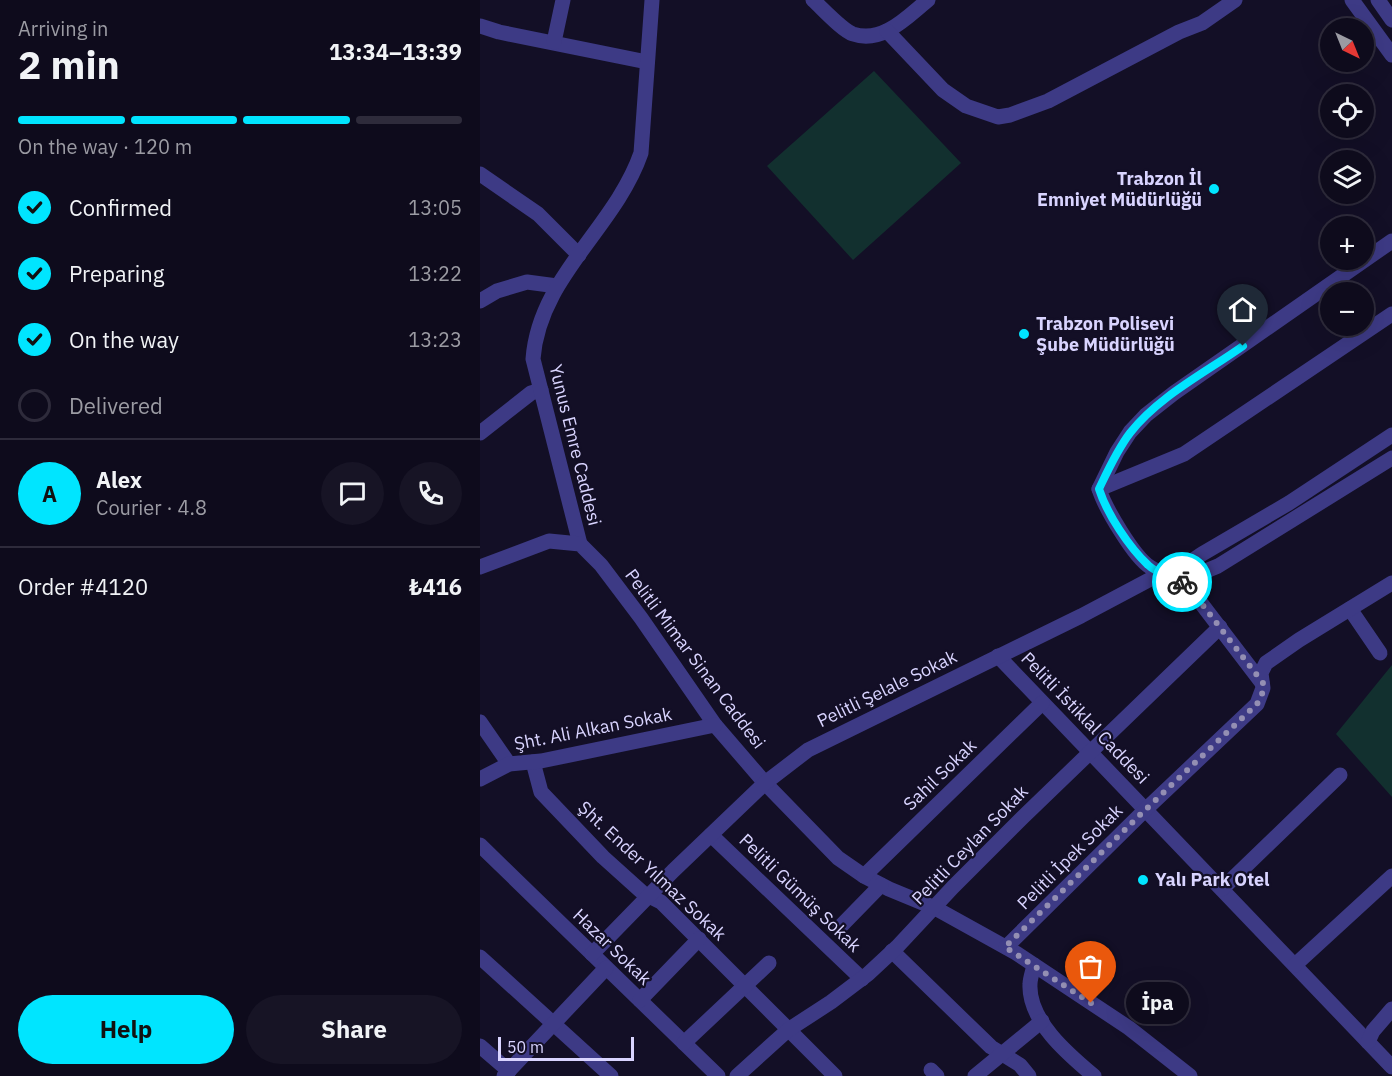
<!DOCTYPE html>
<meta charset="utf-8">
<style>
body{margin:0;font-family:"IBM Plex Sans",sans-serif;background:#171425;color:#f1f3f6;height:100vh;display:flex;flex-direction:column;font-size:22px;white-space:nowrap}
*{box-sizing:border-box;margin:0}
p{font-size:20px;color:#9b9ba3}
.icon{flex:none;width:33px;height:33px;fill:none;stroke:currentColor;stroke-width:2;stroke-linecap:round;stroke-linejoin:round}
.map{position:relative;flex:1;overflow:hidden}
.sheet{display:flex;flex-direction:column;background:#0e0b1c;width:480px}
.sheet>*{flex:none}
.needle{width:39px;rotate:137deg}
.tools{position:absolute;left:840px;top:18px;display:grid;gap:12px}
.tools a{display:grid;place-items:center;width:54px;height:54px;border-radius:50%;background:#0e0b1c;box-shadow:0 6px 24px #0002,0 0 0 2px #2e2b3b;font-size:30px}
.scale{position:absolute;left:18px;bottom:15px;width:136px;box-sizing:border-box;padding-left:6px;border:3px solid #d9d4ff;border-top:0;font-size:16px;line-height:21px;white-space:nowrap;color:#d9d4ff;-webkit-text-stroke:4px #130f26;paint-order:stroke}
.pin{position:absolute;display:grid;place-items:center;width:51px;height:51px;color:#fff;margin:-62px -26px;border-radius:50% 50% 50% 0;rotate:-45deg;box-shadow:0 0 6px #0007}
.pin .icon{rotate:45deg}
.courier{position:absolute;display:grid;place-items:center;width:60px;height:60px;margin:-30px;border:4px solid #00e5ff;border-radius:50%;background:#fff;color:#222;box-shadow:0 2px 8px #0007}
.bubble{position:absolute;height:42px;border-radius:21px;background:#0e0b1c;box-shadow:0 6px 24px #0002,0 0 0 2px #2e2b3b;font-size:20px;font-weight:800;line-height:42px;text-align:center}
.headline em{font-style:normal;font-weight:800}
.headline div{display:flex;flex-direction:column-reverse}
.headline{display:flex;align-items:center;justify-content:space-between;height:102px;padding:0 18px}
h1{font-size:39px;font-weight:800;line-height:45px}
.bar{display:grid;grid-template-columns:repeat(4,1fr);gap:9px 6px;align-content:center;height:72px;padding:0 18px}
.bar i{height:8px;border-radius:4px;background:#2e2b3b}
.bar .current{background:#00e5ff}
.bar p{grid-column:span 4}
.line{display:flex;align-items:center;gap:15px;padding:0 18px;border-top:2px solid #2e2b3b}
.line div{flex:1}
.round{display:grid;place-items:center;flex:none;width:63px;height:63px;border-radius:32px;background:#171425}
ol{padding:0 18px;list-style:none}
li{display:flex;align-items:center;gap:18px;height:66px}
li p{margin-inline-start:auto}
li .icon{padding:6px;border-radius:50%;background:#00e5ff;color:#111;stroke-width:4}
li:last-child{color:#9b9ba3}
li i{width:33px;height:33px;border:3px solid #2e2b3b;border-radius:50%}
.button{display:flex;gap:12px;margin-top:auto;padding:12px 18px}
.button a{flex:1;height:69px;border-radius:36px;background:#00e5ff;color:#111;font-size:24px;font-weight:800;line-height:69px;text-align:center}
.button a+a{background:#171425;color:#f1f3f6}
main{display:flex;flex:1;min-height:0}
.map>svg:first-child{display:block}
.green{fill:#12302f}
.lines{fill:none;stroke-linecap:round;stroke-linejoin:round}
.minor{stroke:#3d3a85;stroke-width:15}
.done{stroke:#948fb3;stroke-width:6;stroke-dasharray:0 10.8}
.route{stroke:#00e5ff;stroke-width:8}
.poi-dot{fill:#00e5ff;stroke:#130f26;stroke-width:2}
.labels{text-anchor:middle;stroke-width:4.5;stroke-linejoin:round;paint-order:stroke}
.poi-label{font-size:18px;font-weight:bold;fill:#d9d4ff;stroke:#130f26;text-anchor:start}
.street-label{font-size:18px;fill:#d9d4ff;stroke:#130f26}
</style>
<main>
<section class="sheet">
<div class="headline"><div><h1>2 min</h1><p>Arriving in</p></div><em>13:34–13:39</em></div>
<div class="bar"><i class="current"></i><i class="current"></i><i class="current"></i><i></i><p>On the way · 120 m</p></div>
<ol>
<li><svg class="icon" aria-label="check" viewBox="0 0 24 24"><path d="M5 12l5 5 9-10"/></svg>Confirmed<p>13:05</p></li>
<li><svg class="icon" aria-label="check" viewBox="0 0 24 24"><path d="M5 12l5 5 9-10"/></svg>Preparing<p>13:22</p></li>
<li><svg class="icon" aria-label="check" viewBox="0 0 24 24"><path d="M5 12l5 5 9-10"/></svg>On the way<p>13:23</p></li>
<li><i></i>Delivered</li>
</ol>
<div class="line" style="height:108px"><b class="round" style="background:#00e5ff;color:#111">A</b><div><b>Alex</b><p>Courier · 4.8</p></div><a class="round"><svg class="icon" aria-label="chat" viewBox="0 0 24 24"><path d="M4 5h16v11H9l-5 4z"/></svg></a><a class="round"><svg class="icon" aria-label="phone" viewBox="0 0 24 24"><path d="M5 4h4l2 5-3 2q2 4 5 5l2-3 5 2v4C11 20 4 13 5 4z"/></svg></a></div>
<div class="line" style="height:78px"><div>Order #4120</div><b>₺416</b></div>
<div class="button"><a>Help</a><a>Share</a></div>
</section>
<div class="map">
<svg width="912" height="1076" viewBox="0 0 912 1076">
<rect width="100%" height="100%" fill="#130f26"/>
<g class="green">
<polygon points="394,71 481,163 373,260 287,166"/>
<polygon points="912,665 912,797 856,734"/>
</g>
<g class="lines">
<g class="minor">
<path d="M333 0C343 9 362 30 373 34 403 44 427 17 448 0"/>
<polyline points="872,0 912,55"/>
<polyline points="898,0 912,20"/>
<polyline points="0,26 19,32 167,62"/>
<polyline points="407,31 463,90 486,106 518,117 530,115 568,101 699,32 722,23 755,0"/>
<polyline points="74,42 83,0"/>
<polyline points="0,174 58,214 99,255"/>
<polyline points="0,301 17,291 47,282 77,286"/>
<polyline points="0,433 51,393 61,390"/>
<polyline points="619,489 637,452 650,432 666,415 694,393 912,241"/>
<path d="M100 544 53 359C59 277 135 228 161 153L172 0"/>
<polyline points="0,567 69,541 100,544 121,565 161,618 235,725 285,783 358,858 384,876 409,889 455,908 536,953 649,1028 710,1076"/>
<polyline points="697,571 722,554 809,503 912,435"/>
<polyline points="870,609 900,653"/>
<polyline points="518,656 912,1067"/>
<path d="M782 683 711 590C699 579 684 576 670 567 654 557 625 508 619 489L704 454 912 314"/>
<polyline points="0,722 29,764"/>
<polyline points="53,762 61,792 123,857 163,893 181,902 355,1076"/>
<polyline points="0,779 29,764 61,761 235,725"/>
<polyline points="231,835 382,979"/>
<polyline points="0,845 238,1076"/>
<polyline points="384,876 562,703"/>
<polyline points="742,889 860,775"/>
<polyline points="360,927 401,885"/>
<polyline points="526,947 663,812 777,704 783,688 781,673 786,663 819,640 912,583"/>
<polyline points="412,951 511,1047 540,1065 549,1076"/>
<polyline points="112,954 193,871 285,783 328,750 601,616 682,573 697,571 721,573 738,566 912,458"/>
<polyline points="0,957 131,1076"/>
<path d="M554 965C553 971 550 978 550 984 548 1021 589 1055 614 1076"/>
<polyline points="815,965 912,876"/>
<polyline points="160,1000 219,939"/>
<polyline points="888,1042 893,1031 912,1009"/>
<polyline points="204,1043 289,963"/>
<polyline points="0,1046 29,1071"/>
<polyline points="451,1070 457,1076"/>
<polyline points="24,1076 126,968"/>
<polyline points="257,1076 308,1030 351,1002 388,974 417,947 473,887 542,818 740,627"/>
<polyline points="495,1076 562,1021"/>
</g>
</g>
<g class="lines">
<polyline class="done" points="611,1003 525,947 663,812 777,704 782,695 783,683 711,590 702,582"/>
<path class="route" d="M702 582C691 577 676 573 668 565 649 547 627 514 619 489 628 470 637 450 650 433 679 396 725 373 763 346"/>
</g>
<g class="poi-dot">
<circle cx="734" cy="189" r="6"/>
<circle cx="544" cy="334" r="6"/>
<circle cx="663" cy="880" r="6"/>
</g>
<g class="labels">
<g class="poi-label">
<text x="722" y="185" text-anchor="end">Trabzon İl<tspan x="722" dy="21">Emniyet Müdürlüğü</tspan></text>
<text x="556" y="330">Trabzon Polisevi<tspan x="556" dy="21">Şube Müdürlüğü</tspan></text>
<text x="675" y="886">Yalı Park Otel</text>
</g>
<g class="street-label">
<text transform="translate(95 445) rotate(76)" y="6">Yunus Emre Caddesi</text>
<text transform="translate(215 659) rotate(53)" y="6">Pelitli Mimar Sinan Caddesi</text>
<text transform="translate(407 689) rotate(-26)" y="6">Pelitli Şelale Sokak</text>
<text transform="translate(605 718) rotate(46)" y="6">Pelitli İstiklal Caddesi</text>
<text transform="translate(113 729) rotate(-11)" y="6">Şht. Ali Alkan Sokak</text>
<text transform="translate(460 775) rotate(-44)" y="6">Sahil Sokak</text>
<text transform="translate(490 845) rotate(-46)" y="6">Pelitli Ceylan Sokak</text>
<text transform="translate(590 857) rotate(-45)" y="6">Pelitli İpek Sokak</text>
<text transform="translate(172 871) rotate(43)" y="6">Şht. Ender Yılmaz Sokak</text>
<text transform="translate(320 893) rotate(44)" y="6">Pelitli Gümüş Sokak</text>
<text transform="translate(132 947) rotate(44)" y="6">Hazar Sokak</text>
</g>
</g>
</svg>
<div class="tools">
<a><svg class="needle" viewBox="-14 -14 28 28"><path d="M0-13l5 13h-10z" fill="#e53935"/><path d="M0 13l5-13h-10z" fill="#9b9ba3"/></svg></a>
<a><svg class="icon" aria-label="locate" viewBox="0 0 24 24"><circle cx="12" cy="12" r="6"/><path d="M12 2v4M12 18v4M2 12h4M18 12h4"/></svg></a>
<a><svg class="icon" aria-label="layers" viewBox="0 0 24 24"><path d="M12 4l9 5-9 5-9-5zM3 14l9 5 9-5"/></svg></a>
<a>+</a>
<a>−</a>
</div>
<div class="scale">50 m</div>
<div class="pin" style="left:611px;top:1003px;background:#ea580c"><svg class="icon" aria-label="bag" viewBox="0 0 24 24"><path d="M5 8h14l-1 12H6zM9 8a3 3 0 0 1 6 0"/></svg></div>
<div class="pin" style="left:763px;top:346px;background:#1f2937"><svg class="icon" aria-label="home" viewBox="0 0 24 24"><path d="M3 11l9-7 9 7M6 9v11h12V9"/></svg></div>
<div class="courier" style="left:702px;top:582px"><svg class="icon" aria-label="bike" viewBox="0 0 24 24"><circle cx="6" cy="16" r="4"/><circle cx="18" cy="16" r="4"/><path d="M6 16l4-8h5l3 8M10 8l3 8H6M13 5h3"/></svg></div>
<div class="bubble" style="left:646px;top:982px;width:63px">İpa</div>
</div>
</main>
